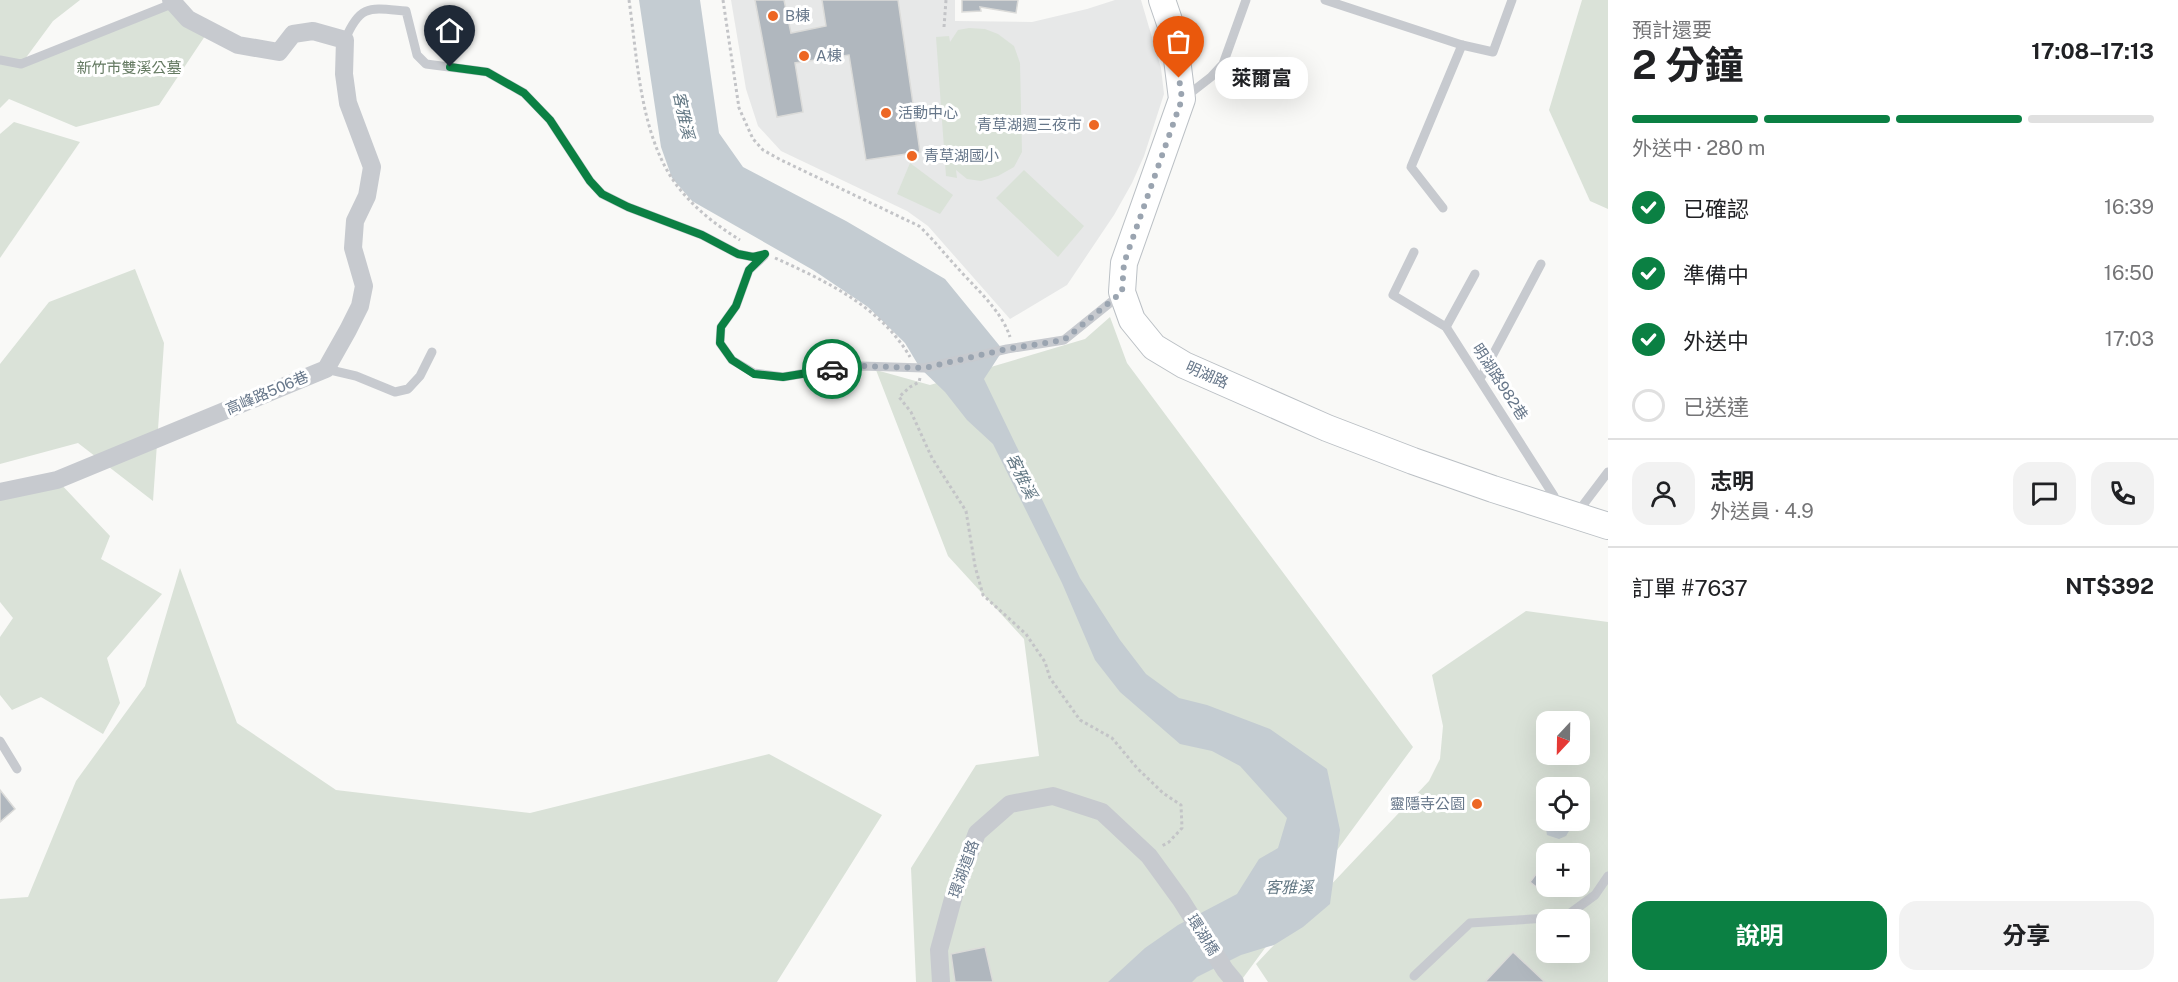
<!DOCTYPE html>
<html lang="zh-TW">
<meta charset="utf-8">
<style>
body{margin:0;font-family:"Public Sans","Noto Sans TC",sans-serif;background:#f2f2f2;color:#202124;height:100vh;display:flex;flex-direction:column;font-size:22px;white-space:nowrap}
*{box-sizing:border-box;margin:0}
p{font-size:20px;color:#757577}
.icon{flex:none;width:33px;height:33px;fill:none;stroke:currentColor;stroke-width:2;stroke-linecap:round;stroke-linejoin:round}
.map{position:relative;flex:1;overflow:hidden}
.drawer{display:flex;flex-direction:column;background:#fff;width:570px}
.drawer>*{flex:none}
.needle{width:39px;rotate:202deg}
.fabs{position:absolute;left:1536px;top:711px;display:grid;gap:12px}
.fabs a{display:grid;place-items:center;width:54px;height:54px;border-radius:12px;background:#fff;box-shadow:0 6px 24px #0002;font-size:30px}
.pin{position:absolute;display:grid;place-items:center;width:51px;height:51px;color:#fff;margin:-62px -26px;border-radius:50% 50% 50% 0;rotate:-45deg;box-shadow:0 0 6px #0007}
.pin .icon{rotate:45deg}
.courier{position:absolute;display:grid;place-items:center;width:60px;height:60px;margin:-30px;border:4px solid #0b8043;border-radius:50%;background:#fff;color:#222;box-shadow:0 2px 8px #0007}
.bubble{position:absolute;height:42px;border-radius:18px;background:#fff;box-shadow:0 6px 24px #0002;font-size:20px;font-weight:700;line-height:42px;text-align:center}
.overview em{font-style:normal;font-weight:700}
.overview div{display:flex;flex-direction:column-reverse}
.overview{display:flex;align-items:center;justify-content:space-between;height:102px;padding:0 24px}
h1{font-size:39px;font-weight:700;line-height:45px}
.bar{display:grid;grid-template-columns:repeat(4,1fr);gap:9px 6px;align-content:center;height:72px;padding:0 24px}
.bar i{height:8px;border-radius:4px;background:#e0e0e0}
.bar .selected{background:#0b8043}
.bar p{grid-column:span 4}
.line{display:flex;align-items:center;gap:15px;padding:0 24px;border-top:2px solid #e0e0e0}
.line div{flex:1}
.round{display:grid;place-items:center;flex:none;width:63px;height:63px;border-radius:18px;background:#f2f2f2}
ol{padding:0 24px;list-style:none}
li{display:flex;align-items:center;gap:18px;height:66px}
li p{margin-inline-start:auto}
li .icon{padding:6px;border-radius:50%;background:#0b8043;color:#fff;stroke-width:4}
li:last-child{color:#757577}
li i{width:33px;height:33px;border:3px solid #e0e0e0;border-radius:50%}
.primary-button{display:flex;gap:12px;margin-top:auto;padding:12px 24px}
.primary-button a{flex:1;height:69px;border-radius:18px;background:#0b8043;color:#fff;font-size:24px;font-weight:700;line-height:69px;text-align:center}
.primary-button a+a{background:#f2f2f2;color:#202124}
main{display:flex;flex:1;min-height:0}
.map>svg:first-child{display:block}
.built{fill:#e7e8e8}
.green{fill:#dae2d8;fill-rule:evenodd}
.water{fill:#c4ccd2}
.building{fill:#b0b7be;stroke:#dbdbd9;stroke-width:1.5}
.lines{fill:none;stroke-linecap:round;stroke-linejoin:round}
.secondary-casing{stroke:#bbc0c5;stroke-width:28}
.path{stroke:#c3c4c7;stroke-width:3;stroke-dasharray:3 3;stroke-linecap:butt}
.lane{stroke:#c7cacf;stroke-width:9}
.street{stroke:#c7cacf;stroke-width:18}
.secondary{stroke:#fff;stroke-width:26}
.done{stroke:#9aa4b0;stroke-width:6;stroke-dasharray:0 10.8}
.route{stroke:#0b8043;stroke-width:8}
.poi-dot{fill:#ed6724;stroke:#fff;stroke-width:2}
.labels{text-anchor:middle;stroke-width:6;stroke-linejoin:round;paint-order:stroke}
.poi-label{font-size:15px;fill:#67778a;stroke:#fff;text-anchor:start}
.park-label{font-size:15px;fill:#657a62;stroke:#fff}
.street-label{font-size:15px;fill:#67778a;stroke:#fff}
.water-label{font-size:16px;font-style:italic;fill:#637884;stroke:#fff}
</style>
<main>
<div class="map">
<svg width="1608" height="982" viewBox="0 0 1608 982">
<rect width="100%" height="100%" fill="#f9f9f7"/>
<polygon class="built" points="731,0 955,0 955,21 1032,22 1087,9 1115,0 1141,0 1161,68 1164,94 1144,156 1132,183 1114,215 1067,285 1010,319 928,226 907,211 781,151 758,126 746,89"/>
<g class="green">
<polygon points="0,0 80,0 53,21 22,63 174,3 209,30 159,105 76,127 9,99 0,108"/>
<polygon points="1582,0 1608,0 1608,209 1590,201 1549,110"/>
<polygon points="969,28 985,29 998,34 1014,46 1020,63 1022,152 1014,167 998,176 981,181 967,179 956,170 957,178 946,176 936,37 949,36 950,42 958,30"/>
<polygon points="14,122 80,142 0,258 0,134"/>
<polygon points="910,163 953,195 940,214 897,194"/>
<polygon points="1024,170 1084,226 1058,257 996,198"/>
<polygon points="135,269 164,343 153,501 78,443 0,464 0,364 49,302"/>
<polygon points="1110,317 1127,363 1413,747 1240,982 916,982 911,868 976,765 1039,756 1024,639 948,556 876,370 930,385 1085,339"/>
<polygon points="57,480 110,536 101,559 162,594 107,658 120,703 103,734 41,697 12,710 0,695 0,637 13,618 0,602 0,492"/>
<polygon points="180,568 237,723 336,790 530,813 769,754 882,815 777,982 0,982 0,899 28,897 76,781 145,686"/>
<path d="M1526 611 1608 622V982H1268L1256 964 1429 781 1440 759 1443 726 1432 675ZM1546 722H1580V754H1546ZM1546 788H1580V820H1546ZM1546 854H1580V886H1546ZM1546 920H1580V952H1546Z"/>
</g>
<g class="water">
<polygon points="639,0 700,0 719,133 743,167 846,221 945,279 1003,350 984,379 1080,578 1120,640 1146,674 1179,698 1207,705 1270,729 1327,769 1340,830 1330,904 1303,927 1274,945 1241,955 1197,977 1192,982 1108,982 1145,948 1178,925 1237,894 1259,859 1278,848 1287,818 1240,766 1212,751 1180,744 1120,692 1095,660 1062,583 993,444 967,420 945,392 920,368 905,343 868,307 813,270 692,201 672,178 661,147"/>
<polygon points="1549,820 1575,820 1575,821 1566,836 1559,839 1547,835 1546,829"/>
</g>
<g class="building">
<polygon points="755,0 784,0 791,33 826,26 822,0 898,0 920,152 866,160 849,55 795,63 803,112 777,117"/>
<polygon points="962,0 1018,0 1016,13 980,7 981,11 962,12"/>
<polygon points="0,790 15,809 0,822"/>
<polygon points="1546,861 1546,880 1539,889 1530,882"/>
<polygon points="985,947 993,982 955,982 951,954"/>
<polygon points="1513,952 1545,982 1485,982"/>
</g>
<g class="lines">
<defs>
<polyline id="secondary" points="1162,0 1174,35 1182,99 1124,263 1122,292 1132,320 1154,347 1184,365 1327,428 1413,461 1493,489 1608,526"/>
</defs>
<use href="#secondary" class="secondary-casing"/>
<g class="path">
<path d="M629 0C638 62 640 144 683 193 699 212 719 227 740 240"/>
<path d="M723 0 739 108 753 139 763 150 781 160 919 226C932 238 942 251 954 264 973 286 1001 309 1010 337"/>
<polyline points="944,27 946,0"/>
<path d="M775 258C826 281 881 307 910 357"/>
<polyline points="920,378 919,382 910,387 899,397 911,412 932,458 966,511 975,566 983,595 1026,634 1045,662 1050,678 1080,720 1112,738 1137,768 1163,793 1181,805 1182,828 1169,842 1160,847"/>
</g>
<g class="lane">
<polyline points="1325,0 1462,45 1493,52 1512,0"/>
<path d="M345 40C360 3 371 8 406 11L417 55 426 64 487 72 524 93 550 120 590 181 602 194 628 207 702 235 738 254 753 257 765 254"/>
<polyline points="0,60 21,64 174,3"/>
<polyline points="1184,98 1211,77 1223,64 1246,0"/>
<polyline points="1443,208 1411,167 1462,45"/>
<polyline points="1414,252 1393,295 1446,327 1554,496 1551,505"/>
<polyline points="764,256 749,270 736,306 721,327 720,343 732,360 754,373 783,377 830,369 861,366 924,368 1007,349 1064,340 1121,294"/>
<polyline points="1446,327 1475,274"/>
<polyline points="326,369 356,376 395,392 408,389 420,376 432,352"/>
<polyline points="1480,379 1541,264"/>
<polyline points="1577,513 1608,472"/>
<polyline points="0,741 17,769"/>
<polyline points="1414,976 1470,923 1565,917 1595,895 1608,876"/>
</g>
<g class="street">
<polyline points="0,492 57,480 326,369 348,330 360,306 364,286 353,248 355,221 367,196 372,167 348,103 344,74 345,40 313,31 293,34 279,52 238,45 188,19 171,0"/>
<polyline points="941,982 939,950 954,895 977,833 1010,804 1053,796 1102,812 1149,856 1181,900 1225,970 1235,982"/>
</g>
<use href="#secondary" class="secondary"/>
</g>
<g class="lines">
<polyline class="done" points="832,369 861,366 924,368 1007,349 1064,340 1122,292 1124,263 1182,99 1179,78"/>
<polyline class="route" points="450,67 487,72 524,93 550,120 590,181 602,194 628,207 702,235 738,254 753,257 765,254 749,270 736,306 721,327 720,343 732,360 754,374 783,377 832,369"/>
</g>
<g class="poi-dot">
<circle cx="773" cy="16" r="6"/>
<circle cx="804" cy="56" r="6"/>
<circle cx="886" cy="113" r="6"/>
<circle cx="1094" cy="125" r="6"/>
<circle cx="912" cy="156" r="6"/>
<circle cx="1477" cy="804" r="6"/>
</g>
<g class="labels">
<g class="poi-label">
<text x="785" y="21">B棟</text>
<text x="816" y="61">A棟</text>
<text x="898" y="118">活動中心</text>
<text x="1082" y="130" text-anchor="end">青草湖週三夜市</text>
<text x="924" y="161">青草湖國小</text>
<text x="1465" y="809" text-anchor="end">靈隱寺公園</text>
</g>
<g class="park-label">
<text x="129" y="73">新竹市雙溪公墓</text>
</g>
<g class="street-label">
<text transform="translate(1207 375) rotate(24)" y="5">明湖路</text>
<text transform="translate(1500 382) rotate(57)" y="5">明湖路982巷</text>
<text transform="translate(267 393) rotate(-23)" y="5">高峰路506巷</text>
<text transform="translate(964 869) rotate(-70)" y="5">環湖道路</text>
<text transform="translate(1203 935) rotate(58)" y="5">環湖橋</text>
</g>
<g class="water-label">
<text transform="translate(684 115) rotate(78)" y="6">客雅溪</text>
<text transform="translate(1022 476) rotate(64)" y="6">客雅溪</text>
<text x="1289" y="893">客雅溪</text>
</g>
</g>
</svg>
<div class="fabs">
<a><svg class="needle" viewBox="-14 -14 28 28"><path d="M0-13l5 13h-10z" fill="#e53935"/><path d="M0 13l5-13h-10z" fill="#757577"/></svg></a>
<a><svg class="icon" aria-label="locate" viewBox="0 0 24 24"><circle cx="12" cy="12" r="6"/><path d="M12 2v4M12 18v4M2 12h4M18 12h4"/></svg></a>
<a>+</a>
<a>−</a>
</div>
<div class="pin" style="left:1179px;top:78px;background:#ea580c"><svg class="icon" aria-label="bag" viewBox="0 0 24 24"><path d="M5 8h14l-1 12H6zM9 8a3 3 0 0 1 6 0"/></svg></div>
<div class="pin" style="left:450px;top:67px;background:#1f2937"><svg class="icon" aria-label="home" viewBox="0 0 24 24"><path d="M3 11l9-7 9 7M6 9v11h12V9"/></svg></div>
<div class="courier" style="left:832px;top:369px"><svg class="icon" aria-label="car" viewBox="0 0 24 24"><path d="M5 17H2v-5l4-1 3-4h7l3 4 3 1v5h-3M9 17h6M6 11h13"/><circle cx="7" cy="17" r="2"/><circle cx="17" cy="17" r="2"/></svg></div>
<div class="bubble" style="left:1215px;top:57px;width:93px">萊爾富</div>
</div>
<section class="drawer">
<div class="overview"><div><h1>2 分鐘</h1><p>預計還要</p></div><em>17:08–17:13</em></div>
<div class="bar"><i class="selected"></i><i class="selected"></i><i class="selected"></i><i></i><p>外送中 · 280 m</p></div>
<ol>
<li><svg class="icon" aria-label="check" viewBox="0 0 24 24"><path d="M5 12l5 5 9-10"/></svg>已確認<p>16:39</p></li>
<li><svg class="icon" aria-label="check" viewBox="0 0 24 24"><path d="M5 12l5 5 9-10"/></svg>準備中<p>16:50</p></li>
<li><svg class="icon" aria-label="check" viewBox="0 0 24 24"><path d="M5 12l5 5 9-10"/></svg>外送中<p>17:03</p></li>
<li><i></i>已送達</li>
</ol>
<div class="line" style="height:108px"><a class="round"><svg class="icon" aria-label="person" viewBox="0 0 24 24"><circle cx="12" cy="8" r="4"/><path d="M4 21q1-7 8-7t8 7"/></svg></a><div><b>志明</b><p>外送員 · 4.9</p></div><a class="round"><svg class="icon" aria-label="chat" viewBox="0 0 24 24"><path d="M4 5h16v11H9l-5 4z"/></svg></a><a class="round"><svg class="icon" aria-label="phone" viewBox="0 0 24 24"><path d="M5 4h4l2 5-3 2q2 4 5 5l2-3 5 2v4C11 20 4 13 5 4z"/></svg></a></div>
<div class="line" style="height:78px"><div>訂單 #7637</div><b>NT$392</b></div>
<div class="primary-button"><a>說明</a><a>分享</a></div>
</section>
</main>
